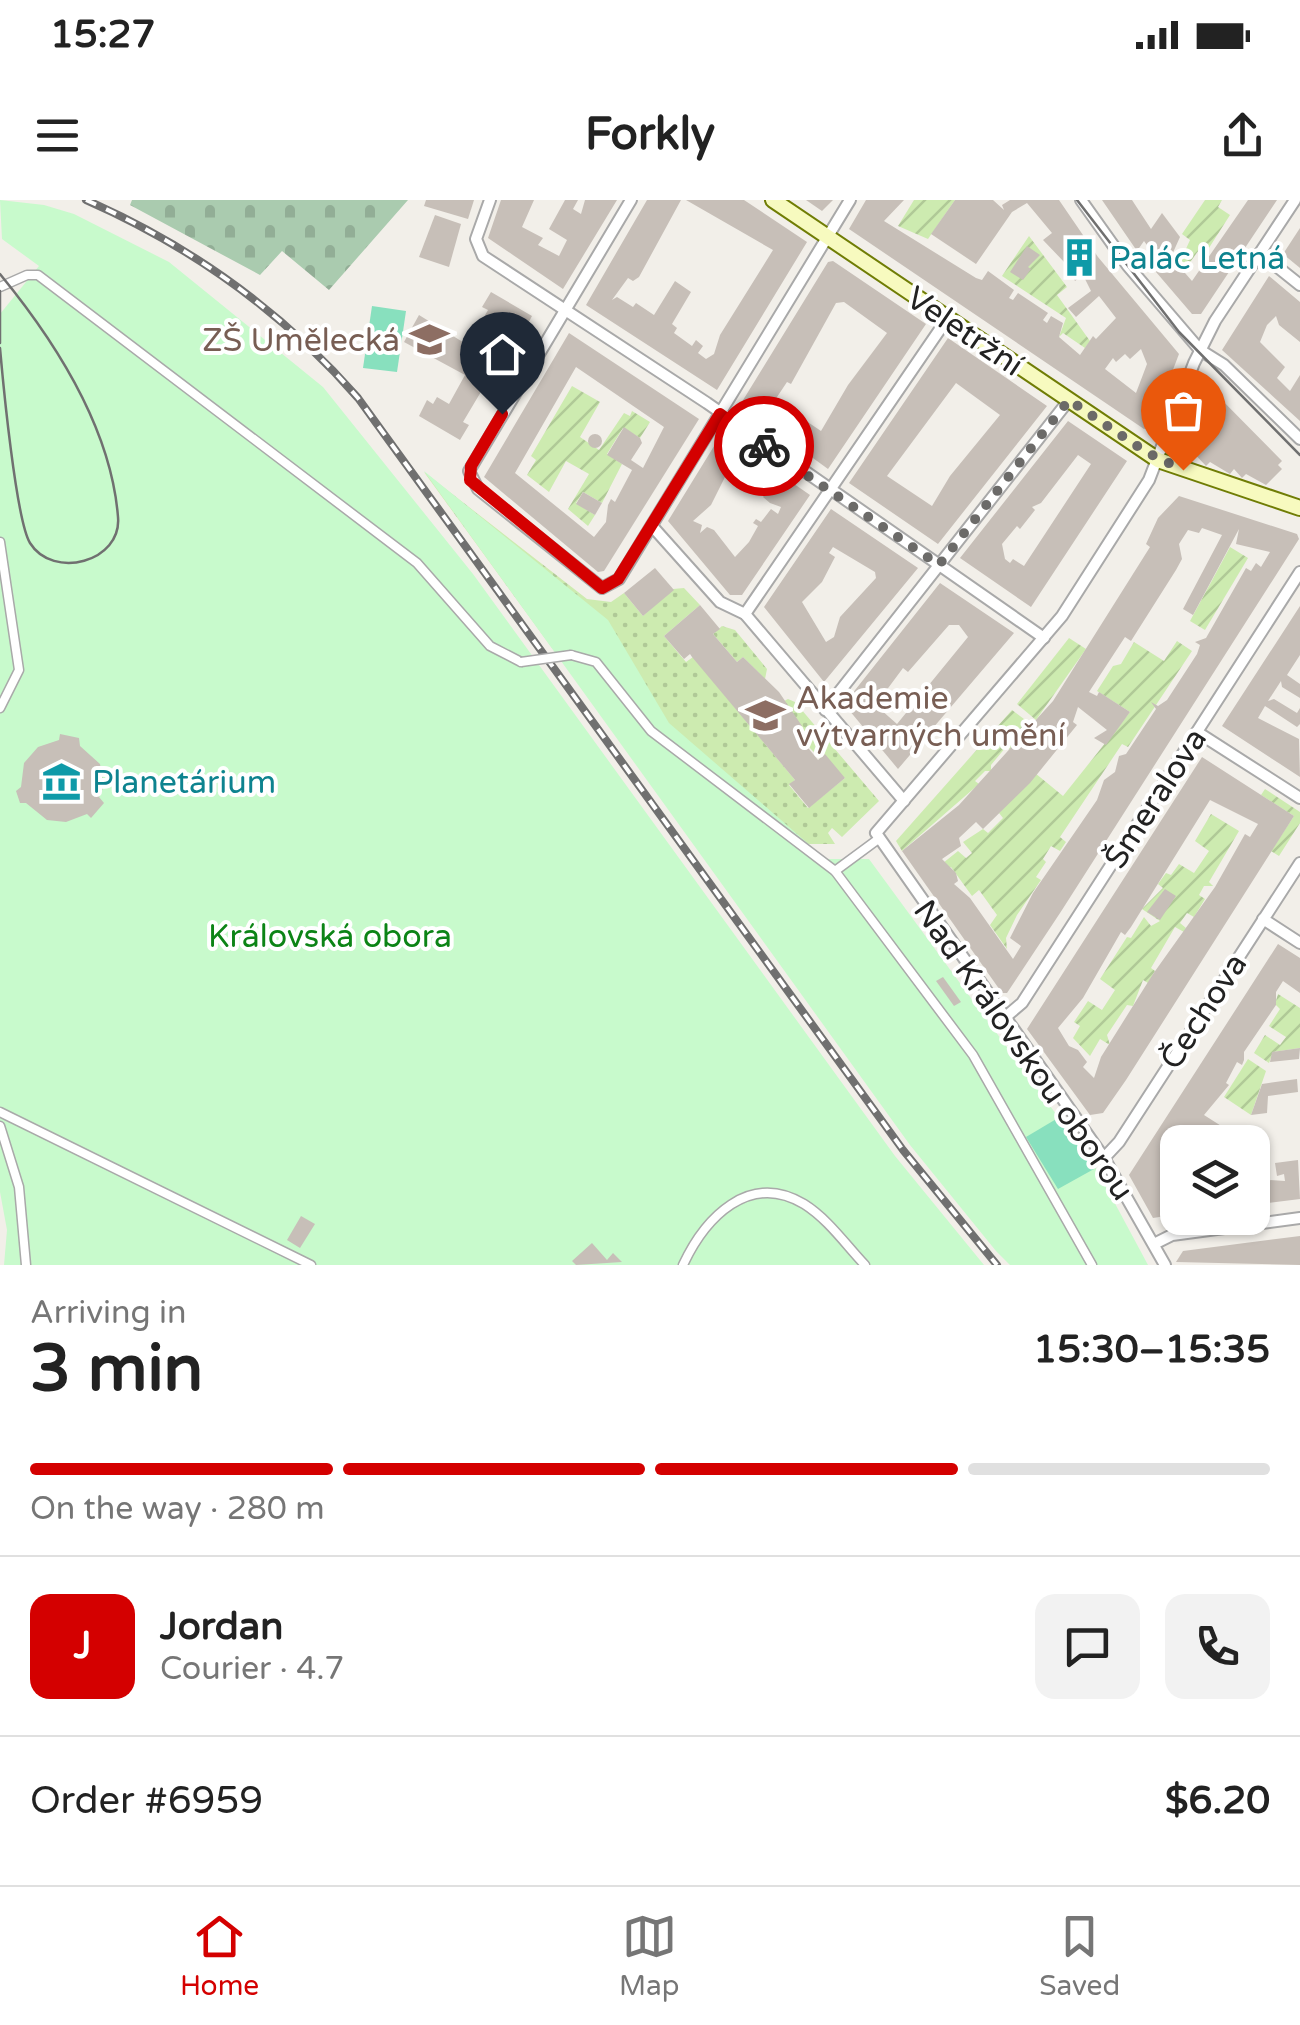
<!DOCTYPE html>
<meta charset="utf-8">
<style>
body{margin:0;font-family:"Varela Round",sans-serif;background:#f2f2f2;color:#222;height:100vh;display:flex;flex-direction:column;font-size:38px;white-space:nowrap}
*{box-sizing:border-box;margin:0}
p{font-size:32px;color:#767676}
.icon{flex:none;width:55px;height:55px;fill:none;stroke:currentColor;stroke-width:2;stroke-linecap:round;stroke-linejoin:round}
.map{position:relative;height:1065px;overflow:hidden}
.sheet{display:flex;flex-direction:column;background:#fff;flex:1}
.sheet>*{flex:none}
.tools{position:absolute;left:1160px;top:925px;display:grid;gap:20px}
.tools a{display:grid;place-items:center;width:110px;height:110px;border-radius:20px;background:#fff;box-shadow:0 2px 8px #0004;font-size:50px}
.pin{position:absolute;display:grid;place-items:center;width:85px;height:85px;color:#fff;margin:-102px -42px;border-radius:50% 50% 50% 0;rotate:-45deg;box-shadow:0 0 10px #0007}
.pin .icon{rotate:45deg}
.courier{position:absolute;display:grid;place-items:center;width:100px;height:100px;margin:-50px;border:8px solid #d40000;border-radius:50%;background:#fff;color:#222;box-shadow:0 2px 12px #0007}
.overview em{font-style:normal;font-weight:700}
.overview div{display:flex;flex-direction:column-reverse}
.overview{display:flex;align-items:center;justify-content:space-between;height:170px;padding:0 30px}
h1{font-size:65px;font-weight:700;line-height:75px}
.bar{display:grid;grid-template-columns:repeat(4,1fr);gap:15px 10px;align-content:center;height:120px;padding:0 30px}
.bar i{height:12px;border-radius:8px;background:#e0e0e0}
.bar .selected{background:#d40000}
.bar p{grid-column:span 4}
.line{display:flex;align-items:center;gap:25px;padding:0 30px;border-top:2px solid #e0e0e0}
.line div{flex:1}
.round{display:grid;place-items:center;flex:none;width:105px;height:105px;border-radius:20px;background:#f2f2f2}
.status{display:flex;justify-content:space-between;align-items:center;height:70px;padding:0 50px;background:#fff;direction:ltr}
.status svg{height:28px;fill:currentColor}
header{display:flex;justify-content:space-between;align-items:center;height:130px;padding:0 30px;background:#fff;font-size:45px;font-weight:700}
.tab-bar{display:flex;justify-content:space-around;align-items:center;height:140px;border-top:2px solid #e0e0e0;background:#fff;font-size:28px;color:#767676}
.tab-bar a{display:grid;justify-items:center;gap:5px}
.tab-bar .selected{color:#d40000}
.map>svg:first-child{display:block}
.grass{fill:url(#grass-dots)}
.cemetery{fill:url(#cemetery-stones)}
.park{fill:#c8facc}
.garden{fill:url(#garden-furrows)}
.pitch{fill:#88e0be}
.building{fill:#c7bfb8;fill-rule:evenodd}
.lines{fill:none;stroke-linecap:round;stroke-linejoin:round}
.pedestrian-casing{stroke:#a9a9a9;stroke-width:11}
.minor-casing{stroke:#a9a9a9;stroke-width:14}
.secondary-casing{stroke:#707d05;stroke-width:18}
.pedestrian{stroke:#fff;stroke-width:8}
.minor{stroke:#fff;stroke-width:10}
.secondary{stroke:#f7fabf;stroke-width:14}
.tram{stroke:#707070;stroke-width:2.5}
.rail-casing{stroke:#707070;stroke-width:8}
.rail{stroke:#fff;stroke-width:4;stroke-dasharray:11;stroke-linecap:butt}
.pedestrian-bridge-casing{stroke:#a9a9a9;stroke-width:11;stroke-linecap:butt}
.pedestrian-bridge{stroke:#fff;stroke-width:8}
.done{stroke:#6b6a68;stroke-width:10;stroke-dasharray:0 18}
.route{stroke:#d40000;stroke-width:12}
.labels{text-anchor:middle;stroke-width:8;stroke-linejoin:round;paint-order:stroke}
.culture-label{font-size:32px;fill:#0d838f;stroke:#fff;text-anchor:start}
.street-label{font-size:32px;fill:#222;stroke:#fff}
.education-label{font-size:32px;fill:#785e54;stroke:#fff;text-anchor:end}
.park-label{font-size:32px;fill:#0c8416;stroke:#fff}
</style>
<div class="status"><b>15:27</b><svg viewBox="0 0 49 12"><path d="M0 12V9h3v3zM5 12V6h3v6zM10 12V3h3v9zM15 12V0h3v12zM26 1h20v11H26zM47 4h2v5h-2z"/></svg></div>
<header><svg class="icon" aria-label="menu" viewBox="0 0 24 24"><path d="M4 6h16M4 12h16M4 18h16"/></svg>Forkly<svg class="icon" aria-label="share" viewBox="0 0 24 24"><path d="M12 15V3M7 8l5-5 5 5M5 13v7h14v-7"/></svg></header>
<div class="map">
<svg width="1300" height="1065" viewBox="0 0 1300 1065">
<defs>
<pattern id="grass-dots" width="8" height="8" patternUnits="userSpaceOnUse" patternTransform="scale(2.5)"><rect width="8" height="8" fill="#cdebb0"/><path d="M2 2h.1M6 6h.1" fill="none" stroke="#b0c997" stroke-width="1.8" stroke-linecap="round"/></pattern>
<pattern id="cemetery-stones" width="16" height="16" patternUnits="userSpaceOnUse" patternTransform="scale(2.5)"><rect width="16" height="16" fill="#aacbaf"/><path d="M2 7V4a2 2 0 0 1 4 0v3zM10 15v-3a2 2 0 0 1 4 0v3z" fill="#92ae96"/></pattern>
<pattern id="garden-furrows" width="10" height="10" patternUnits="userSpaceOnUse" patternTransform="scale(2.5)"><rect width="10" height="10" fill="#cdebb0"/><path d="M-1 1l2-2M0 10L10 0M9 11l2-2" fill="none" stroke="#b0c997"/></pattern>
</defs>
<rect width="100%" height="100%" fill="#f2efe9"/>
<g class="grass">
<path d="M424 272 587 399 611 402 624 393 643 416 673 389 684 388 700 405 664 436 686 462 693 457 795 580 789 585 808 608 845 578C814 557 797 537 784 501L788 499 795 502 879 601 842 637 832 628 828 633 835 644H803L552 448Z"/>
<polygon points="722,426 735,430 767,469 765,479 743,457 737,462 713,434"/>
</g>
<polygon class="cemetery" points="132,0 408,0 329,90 282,51 260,75 130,5"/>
<g class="park">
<polygon points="0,0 44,5 74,14 169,62 323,187 473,374 895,956 984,1065 4,1065 7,1030 0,992 0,114 39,66 2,39"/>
<polygon points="424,271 608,420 669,523 826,659 869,659 1097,970 1148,1065 1010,1065 996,1051 910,945"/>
</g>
<g class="garden">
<polygon points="914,0 955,0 928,39 898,26"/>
<polygon points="1205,0 1222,0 1218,7 1230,15 1207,51 1201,47 1186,68 1180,62 1190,40 1182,34"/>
<polygon points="1029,36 1067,87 1057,95 1090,141 1085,148 1063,133 1059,137 1066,118 1002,76"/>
<polygon points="572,186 600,202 580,237 599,250 624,213 630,216 632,211 650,222 640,238 623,228 607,254 622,264 602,303 583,292 576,303 595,315 588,326 568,309 589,274 566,261 549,292 527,275 536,260 531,256"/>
<polygon points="1230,347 1248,358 1205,430 1190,421"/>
<polygon points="1069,438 1086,449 1036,520 1017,504"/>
<polygon points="1177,441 1192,451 1128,547 1122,544 1060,637 1066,642 1060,651 1051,646 1043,659 1046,662 1036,677 1041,680 1017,715 1006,738 1007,749 990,725 997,715 979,690 972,696 951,667 947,669 943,663 958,651 966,658 972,653 963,642 983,629 988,633 1003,618 999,613 1035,573 1063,596 1130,512 1097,491 1113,466 1121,464 1134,442 1164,461"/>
<polygon points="1012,510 1032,525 1011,550 1006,547 991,565 991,571 985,571 975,581 979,584 902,651 896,641"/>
<polygon points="1265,589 1300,612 1300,623 1279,656 1271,651 1294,616 1261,595"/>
<polygon points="1211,614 1239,631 1209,682 1213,686 1204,686 1199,695 1205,699 1194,717 1187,713 1180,723 1186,728 1184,732 1175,727 1151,768 1155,771 1148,783 1143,780 1133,806 1127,805 1107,835 1110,845 1100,839 1090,856 1073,838 1080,826 1074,822 1088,801 1102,810 1115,790 1100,779 1127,737 1131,738 1144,717 1151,726 1160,721 1142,709 1163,688 1158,684 1166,673 1171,675 1179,664 1194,673 1209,651 1195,641"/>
<polygon points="1278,794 1300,808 1300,848 1273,852 1269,863 1254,853 1265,835 1280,845 1286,837 1269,826 1280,809 1275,804"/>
<polygon points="1248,859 1266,871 1251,915 1224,897"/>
</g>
<g class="pitch">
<polygon points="372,106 406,111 397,172 363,168"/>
<polygon points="1058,918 1094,969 1058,989 1026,937"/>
</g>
<g class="building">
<polygon points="426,0 474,0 468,19 424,6"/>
<polygon points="501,0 534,0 522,27 543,38 538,45 559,56 567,40 549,29 565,0 578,0 573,9 581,14 585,0 617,0 563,89 488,38"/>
<polygon points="647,0 681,0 639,77 633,81 628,78 612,100 617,97 633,107 636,103 654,115 675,81 691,92 672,124 677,128 674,133 692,146 696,140 703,146 698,153 706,159 714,154 720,135 773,50 686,0 744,0 807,42 717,190 586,105"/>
<polygon points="806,0 833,0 822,11"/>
<path d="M866 0H904L884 21 976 78 982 80 988 71 1014 90 1009 98 1013 100 1018 93 1048 113 1043 120 1047 123 1051 116 1063 123 1059 137 1080 155 1093 136 1096 139 1116 118 1099 96 1076 117 1068 108 1091 91 1083 75 1075 81 1066 64 1043 40 1052 33 1027 3 1012 12 976 64 931 34 955 0H993L1004 10 1002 5 1010 0H1059L1098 57 1179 154 1151 227 1144 229 849 29ZM1141 149 1147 164 1136 193 1105 169 1113 158 1116 162 1125 154 1130 159Z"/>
<polygon points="1102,0 1132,0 1151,29 1162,13 1180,37 1171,57 1192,81 1248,0 1277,0 1201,114 1192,114 1156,72 1161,65 1144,41 1137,51"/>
<polygon points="435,15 461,24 449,67 419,57"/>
<polygon points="1300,28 1300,68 1283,54"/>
<polygon points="1027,46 1040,55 1028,67 1031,69 1023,80 1010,72"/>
<path d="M833 61 926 124 828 269 740 205 828 62ZM844 102 887 133 848 185 821 231 775 200 787 182 791 184 836 103Z"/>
<polygon points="1269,76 1300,102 1300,142 1279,125 1276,116 1267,125 1260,142 1285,167 1277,178 1290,191 1300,175 1300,221 1222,150"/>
<polygon points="491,92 532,116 524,131 518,128 485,185 463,222 469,225 460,240 419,216 427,200 433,204 437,197 449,204 465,175 404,142 419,115 479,152 495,124 484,117 488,110 482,107"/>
<path d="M569 133 699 219 604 371 598 372 484 277ZM576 167 664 227 643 268 631 260 642 243 640 238 624 227 607 255 632 270 615 302 611 299 608 305 606 322 594 337 515 273Z"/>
<path d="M948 138 1047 206 938 344 849 283ZM956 183 1000 215 950 276 932 306 887 276Z"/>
<polygon points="1207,185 1282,261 1278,265 1282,269 1266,285 1246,274 1242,278 1234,269 1230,274 1210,262 1206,266 1186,245 1190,241 1186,237 1194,230 1190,226 1202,214 1194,206 1202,198 1198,194"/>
<path d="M1068 221 1127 261 1031 407 960 358ZM1078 255 1091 264 1024 366 1013 359 1010 363 1005 359 1002 344 1017 326 1020 329 1035 310 1032 307 1041 303Z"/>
<circle cx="595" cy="241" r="7"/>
<path d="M725 236 810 295 742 395H730L668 321 719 238ZM728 271 755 293 758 288 766 293 763 297 770 303 781 307 778 314 771 309 761 322 756 319 753 323 758 326 749 342 735 357 714 330 707 327 700 333 702 325 693 321 711 305Z"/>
<polygon points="583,292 602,303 595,315 576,304"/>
<path d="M1179 296 1297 334 1299 339 1062 710 1007 793H1002L902 651 959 605 1053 501 1150 347 1146 344 1158 318ZM1202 328 1222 335 1183 409 1193 415 1239 329 1236 344 1270 352 1261 367 1256 363 1251 371 1246 368 1206 438 1195 442 1200 445 1197 454 1167 500 1158 506 1151 502 1156 509 1126 554 1119 556 1115 572 1104 580 1097 600 1033 693 1010 738 1021 746 1013 759 970 698 954 684 958 681 956 673 942 659 961 646 959 638 976 622 983 629 1030 583 1077 525 1073 522 1078 507 1107 530 1094 538 1106 545 1130 512 1099 492 1097 496 1089 492 1125 437 1131 441 1176 370 1182 359 1179 344 1188 330 1199 333Z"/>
<path d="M831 309 918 368 824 482 764 407ZM833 347 875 372 876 378 840 417 834 437 826 442 802 402 822 382 835 357 829 353Z"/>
<polygon points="655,368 674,390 643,416 624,393"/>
<path d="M940 383 1014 433 898 569 844 504ZM949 425H959L968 437 897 524 880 509 884 500 880 499 903 468 908 472Z"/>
<polygon points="700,405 720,429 713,434 737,462 743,457 779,492 802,526 795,532 818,560 825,554 845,578 809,608 789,584 795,580 692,457 690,454 684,459 664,436"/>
<polygon points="1300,406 1300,455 1287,475 1300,484 1300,498 1282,487 1281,481 1268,501 1274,499 1297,513 1300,508 1300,524 1297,527 1265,506 1258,518 1299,539 1300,577 1222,526"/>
<polygon points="60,534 79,538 80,546 100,564 104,586 99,597 104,603 91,618 87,614 66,622 47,620 26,603 20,603 16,591 21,587 24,563 38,547 59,540"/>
<path d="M1202 557 1294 616 1126 880 1103 913 1090 915 1027 829ZM1210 600 1258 624 1250 637 1245 634 1215 687 1153 774 1101 857 1094 878 1083 867 1087 862 1078 850 1069 846 1058 828 1083 798 1121 732 1125 735 1131 727Z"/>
<polygon points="1165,689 1176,696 1160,720 1147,712"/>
<polygon points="1278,744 1300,758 1300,793 1283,781 1276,792 1276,805 1244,852 1244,860 1242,865 1237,862 1226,883 1229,885 1204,915 1226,929 1219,942 1195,933 1194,942 1188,936 1178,942 1160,979 1167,990 1178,989 1178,1014 1153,1018 1129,975"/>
<polygon points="943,777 961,802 954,806 936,781"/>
<polygon points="1300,848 1299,859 1270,862 1272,852"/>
<polygon points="1297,879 1298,892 1268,896 1267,913 1251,915 1262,884"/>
<polygon points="1298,960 1300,999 1252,1005 1252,979 1285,981 1284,974 1277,976 1275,963"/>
<polygon points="301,1016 315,1024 300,1048 287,1040"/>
<polygon points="1300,1036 1300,1065 1176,1062 1183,1051"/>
<polygon points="592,1043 607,1060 613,1053 622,1062 576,1065 572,1061"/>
</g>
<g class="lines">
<defs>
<g id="pedestrian">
<polyline points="0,87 27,75 38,75 417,363 490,446 521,462"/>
<polyline points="0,342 19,470 0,508"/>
<polyline points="571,455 596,462 651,531 835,671 973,855 1092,1065"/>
<polyline points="835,671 877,640"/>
<polyline points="0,912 311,1065"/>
<polyline points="0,926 19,987 26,1065"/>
<path d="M683 1065C705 1018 749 971 804 1004 828 1019 846 1045 865 1065"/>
</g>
<g id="minor">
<polyline points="490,0 476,39 483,56 707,203 1044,438"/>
<polyline points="631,0 469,271 478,289 602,388 619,379 850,0"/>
<polyline points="1081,0 1128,66 1200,150 1224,165 1300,239"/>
<polyline points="1260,53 1300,85"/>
<polyline points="652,326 720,402 745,414 904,601"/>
<polyline points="745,414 947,119"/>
<polyline points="825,510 1069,200"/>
<polyline points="1197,532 1300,598"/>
<polyline points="1263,719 1300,743"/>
<polyline points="1003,819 1022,803 1300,372"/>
<polyline points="1104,958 1119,942 1300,663"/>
<polyline points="1154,1044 1172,1035 1300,1018"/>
<polyline points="1165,1065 1104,958 876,633 1062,416 1149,280 1194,163 1215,121 1295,0"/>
</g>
<polyline id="secondary" points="773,0 1158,260 1300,308"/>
</defs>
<use href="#pedestrian" class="pedestrian-casing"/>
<use href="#minor" class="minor-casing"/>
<use href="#secondary" class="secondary-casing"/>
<use href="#pedestrian" class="pedestrian"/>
<use href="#minor" class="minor"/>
<use href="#secondary" class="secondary"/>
<g class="tram">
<polyline points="1077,0 1179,132 1300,255"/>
<path d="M0 74C55 141 111 227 118 317 122 362 53 380 30 343 16 320 3 182 0 148"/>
<polyline points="0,91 0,143"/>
</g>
<defs>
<path id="rail" d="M86 0C191 46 283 112 358 198L903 950 997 1065"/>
</defs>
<use href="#rail" class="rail-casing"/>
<use href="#rail" class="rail"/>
<defs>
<polyline id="pedestrian-bridge" points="521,462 571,455"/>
</defs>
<use href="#pedestrian-bridge" class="pedestrian-bridge-casing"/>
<use href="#pedestrian-bridge" class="pedestrian-bridge"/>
</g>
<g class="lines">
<polyline class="done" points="764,246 939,365 1069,200 1146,252 1183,270"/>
<polyline class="route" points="502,214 471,266 470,280 602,388 618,379 720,214 764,246"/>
</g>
<defs>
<symbol id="building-bare" viewBox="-9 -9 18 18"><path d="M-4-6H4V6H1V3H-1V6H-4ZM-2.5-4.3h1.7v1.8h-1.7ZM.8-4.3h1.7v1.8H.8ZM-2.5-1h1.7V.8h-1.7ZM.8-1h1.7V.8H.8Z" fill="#0f9aa8" stroke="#fff" stroke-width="2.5" paint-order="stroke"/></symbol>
<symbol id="school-bare" viewBox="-9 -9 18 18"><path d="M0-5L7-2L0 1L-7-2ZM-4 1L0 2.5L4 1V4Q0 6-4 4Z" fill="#8d6e63" stroke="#fff" stroke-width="2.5" paint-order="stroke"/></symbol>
<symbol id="university-bare" viewBox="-9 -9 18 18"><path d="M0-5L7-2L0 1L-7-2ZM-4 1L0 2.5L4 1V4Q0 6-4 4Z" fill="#8d6e63" stroke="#fff" stroke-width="2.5" paint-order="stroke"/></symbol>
<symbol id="museum-bare" viewBox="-9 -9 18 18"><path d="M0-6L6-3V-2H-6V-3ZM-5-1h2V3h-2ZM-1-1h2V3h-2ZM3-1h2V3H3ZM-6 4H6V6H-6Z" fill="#0f9aa8" stroke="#fff" stroke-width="2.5" paint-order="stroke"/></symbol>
</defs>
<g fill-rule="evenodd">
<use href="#building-bare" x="1052" y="30" width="55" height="55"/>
<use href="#school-bare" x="402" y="112" width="55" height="55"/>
<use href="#university-bare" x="738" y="488" width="55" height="55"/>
<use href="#museum-bare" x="34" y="554" width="55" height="55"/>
</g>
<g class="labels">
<g class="culture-label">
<text x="1109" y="69">Palác Letná</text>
<text x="92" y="593">Planetárium</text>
</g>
<g class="street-label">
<text transform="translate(965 131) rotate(34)" y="11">Veletržní</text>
<text transform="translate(1155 598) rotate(-57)" y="11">Šmeralova</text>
<text transform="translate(1203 811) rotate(-57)" y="11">Čechova</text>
<text transform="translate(1024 850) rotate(55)" y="11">Nad Královskou oborou</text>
</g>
<g class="education-label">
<text x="400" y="151">ZŠ Umělecká</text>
<text x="796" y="509" text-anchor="start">Akademie<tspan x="796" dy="37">výtvarných umění</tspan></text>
</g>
<g class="park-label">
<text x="330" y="747">Královská obora</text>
</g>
</g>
</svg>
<div class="tools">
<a><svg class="icon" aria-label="layers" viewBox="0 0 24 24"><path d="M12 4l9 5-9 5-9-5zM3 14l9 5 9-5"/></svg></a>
</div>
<div class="pin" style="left:1183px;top:270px;background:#ea580c"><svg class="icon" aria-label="bag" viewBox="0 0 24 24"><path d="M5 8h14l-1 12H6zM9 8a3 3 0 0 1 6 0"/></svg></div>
<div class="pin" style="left:502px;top:214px;background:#1f2937"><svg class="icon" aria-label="home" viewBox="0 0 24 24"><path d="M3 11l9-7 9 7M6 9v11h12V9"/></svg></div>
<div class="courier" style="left:764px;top:246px"><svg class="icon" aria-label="bike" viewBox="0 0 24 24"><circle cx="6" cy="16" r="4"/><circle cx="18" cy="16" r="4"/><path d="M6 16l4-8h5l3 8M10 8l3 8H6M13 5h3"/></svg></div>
</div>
<section class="sheet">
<div class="overview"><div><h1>3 min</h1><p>Arriving in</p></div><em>15:30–15:35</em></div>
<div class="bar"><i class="selected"></i><i class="selected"></i><i class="selected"></i><i></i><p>On the way · 280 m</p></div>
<div class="line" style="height:180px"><b class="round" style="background:#d40000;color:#fff">J</b><div><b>Jordan</b><p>Courier · 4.7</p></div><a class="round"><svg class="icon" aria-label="chat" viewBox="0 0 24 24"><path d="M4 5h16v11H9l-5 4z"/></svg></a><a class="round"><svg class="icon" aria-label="phone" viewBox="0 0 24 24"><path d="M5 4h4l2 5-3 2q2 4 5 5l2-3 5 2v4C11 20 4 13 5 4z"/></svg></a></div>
<div class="line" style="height:130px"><div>Order #6959</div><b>$6.20</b></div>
</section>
<nav class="tab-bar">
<a class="selected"><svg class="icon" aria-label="home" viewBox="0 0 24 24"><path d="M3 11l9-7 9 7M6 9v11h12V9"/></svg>Home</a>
<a><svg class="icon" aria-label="map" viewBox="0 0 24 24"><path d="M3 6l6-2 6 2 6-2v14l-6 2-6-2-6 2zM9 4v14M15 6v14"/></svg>Map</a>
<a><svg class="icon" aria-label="saved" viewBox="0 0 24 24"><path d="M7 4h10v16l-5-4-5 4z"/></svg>Saved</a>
</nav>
